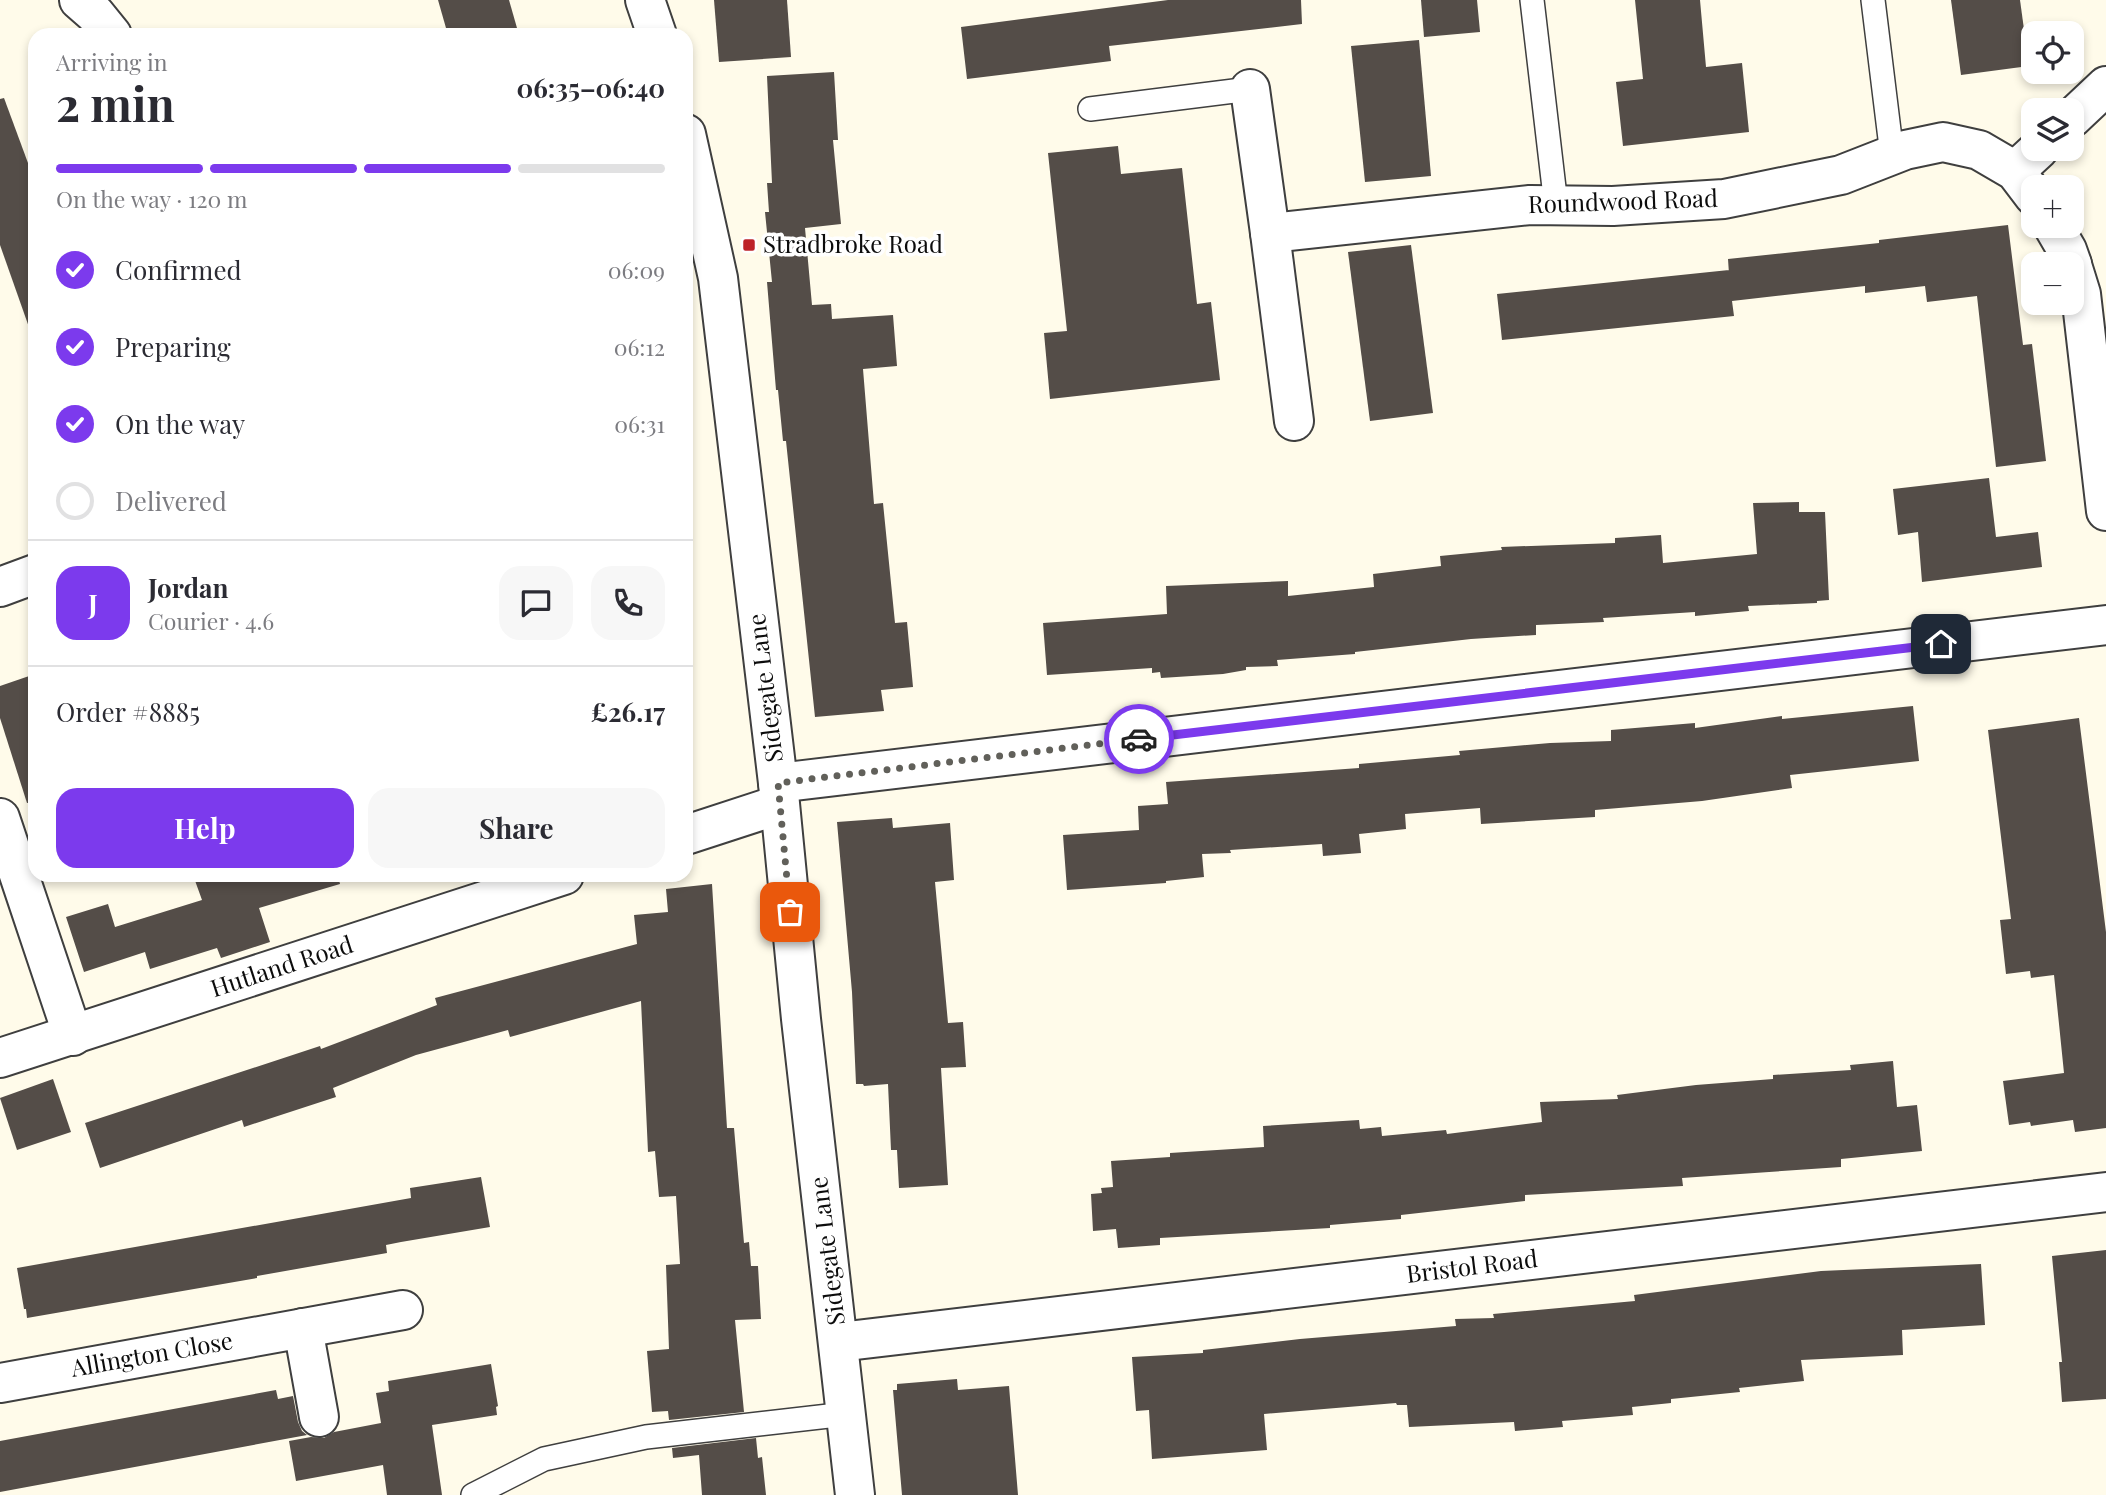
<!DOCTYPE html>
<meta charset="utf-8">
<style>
body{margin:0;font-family:"Playfair Display",serif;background:#f7f7f7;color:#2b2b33;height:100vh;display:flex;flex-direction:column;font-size:26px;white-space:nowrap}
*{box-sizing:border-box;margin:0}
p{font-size:23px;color:#7c7c81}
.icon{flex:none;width:38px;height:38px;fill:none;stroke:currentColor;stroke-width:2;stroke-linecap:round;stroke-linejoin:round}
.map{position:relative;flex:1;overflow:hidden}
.panel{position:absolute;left:28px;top:28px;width:665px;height:854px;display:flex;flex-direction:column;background:#fff;border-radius:21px;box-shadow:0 4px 10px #0003}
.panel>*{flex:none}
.controls{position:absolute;left:2021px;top:21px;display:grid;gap:14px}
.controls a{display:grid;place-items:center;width:63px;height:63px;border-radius:14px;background:#fff;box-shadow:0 4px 10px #0003;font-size:35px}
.pin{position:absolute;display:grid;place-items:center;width:60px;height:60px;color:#fff;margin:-30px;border-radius:14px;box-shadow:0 4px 10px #0006}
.courier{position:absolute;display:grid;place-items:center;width:70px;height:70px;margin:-35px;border:5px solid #7c3aed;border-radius:50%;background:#fff;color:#222;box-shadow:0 2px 9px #0007}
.headline em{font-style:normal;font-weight:700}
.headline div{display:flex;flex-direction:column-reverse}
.headline{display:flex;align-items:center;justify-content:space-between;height:119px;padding:0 28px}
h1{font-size:46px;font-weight:700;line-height:52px}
.bar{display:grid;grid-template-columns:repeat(4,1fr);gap:10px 7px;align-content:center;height:84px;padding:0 28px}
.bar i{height:9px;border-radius:5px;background:#e1e1e2}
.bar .active{background:#7c3aed}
.bar p{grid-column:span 4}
.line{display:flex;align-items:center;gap:18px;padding:0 28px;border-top:2px solid #e1e1e2}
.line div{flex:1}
.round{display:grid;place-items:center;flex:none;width:74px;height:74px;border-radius:21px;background:#f7f7f7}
ol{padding:0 28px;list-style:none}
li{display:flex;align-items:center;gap:21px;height:77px}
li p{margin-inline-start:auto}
li .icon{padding:7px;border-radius:50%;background:#7c3aed;color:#fff;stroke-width:4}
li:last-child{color:#7c7c81}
li i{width:38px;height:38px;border:4px solid #e1e1e2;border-radius:50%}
.button{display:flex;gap:14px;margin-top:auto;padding:14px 28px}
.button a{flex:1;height:80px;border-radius:21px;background:#7c3aed;color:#fff;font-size:28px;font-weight:700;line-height:80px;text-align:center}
.button a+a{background:#f7f7f7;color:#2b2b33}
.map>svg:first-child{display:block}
.building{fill:#544d48}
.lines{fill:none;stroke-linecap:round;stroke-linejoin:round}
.service-casing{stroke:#3f3f3f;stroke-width:26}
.minor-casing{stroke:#3f3f3f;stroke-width:42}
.tertiary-casing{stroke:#3f3f3f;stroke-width:42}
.service{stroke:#fff;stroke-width:23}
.minor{stroke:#fff;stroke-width:38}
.tertiary{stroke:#fff;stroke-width:38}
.done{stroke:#61605a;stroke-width:7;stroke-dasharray:0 12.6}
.route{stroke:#7c3aed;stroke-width:9}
.poi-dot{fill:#bd2228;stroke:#fff;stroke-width:2.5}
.labels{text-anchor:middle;stroke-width:7;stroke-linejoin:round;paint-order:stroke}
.street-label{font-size:24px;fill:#0c0c0c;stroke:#fff}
.poi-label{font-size:24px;fill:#0c0c0c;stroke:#fff;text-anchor:start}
</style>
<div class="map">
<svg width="2106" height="1495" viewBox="0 0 2106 1495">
<rect width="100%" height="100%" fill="#fffbea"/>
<g class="building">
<polygon points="438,0 509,0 519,35 448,35"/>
<polygon points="714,0 787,0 791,57 719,62"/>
<polygon points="1168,0 1301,0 1302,24 1109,46 1111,61 967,79 961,27"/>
<polygon points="1421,0 1477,0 1480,32 1424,37"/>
<polygon points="1635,0 1700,0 1706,67 1742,63 1749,132 1623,146 1616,82 1643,79"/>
<polygon points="1951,0 2020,0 2029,66 1961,75"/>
<polygon points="1419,40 1431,176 1365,182 1351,46"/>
<polygon points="834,72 838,140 833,140 841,224 805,228 812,305 831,304 832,319 893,315 897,366 863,369 874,504 883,503 895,623 907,622 913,687 881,690 884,711 815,717 786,441 783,441 778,390 776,390 767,282 772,282 765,212 769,212 767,183 772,183 767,76"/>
<polygon points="4,98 35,182 35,329 30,330 0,245 0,99"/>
<polygon points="1118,146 1121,174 1182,168 1197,304 1211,302 1220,380 1050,399 1044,333 1067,331 1048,153"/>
<polygon points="2008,225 2023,345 2032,344 2046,461 1996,467 1977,296 1927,302 1925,286 1865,293 1865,286 1732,301 1734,316 1502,340 1497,294 1729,270 1729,274 1728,259 1879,243 1879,240"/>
<polygon points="1411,245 1433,413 1370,421 1348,252"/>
<polygon points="1989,478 1996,537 2038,532 2042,567 1922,582 1918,532 1898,535 1893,489"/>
<polygon points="1799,502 1799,512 1825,512 1829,600 1817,601 1817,603 1748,606 1749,611 1695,616 1695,612 1603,618 1604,622 1536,625 1536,635 1471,639 1355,652 1355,654 1277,660 1278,666 1246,667 1246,670 1223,674 1161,678 1160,672 1152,673 1152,668 1047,675 1043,623 1167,614 1166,586 1288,581 1288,596 1374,587 1373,574 1441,566 1440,556 1502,550 1501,547 1615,543 1615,538 1661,535 1663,563 1757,554 1753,503"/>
<polygon points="35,674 35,802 27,803 0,718 0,686"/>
<polygon points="1913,706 1919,761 1790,775 1792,788 1702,801 1595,810 1595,817 1481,824 1480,808 1405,814 1406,829 1359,834 1361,853 1323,856 1322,844 1230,850 1231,853 1202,854 1204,877 1166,881 1166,883 1067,890 1063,835 1139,830 1138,806 1168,804 1166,782 1359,768 1359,764 1460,755 1459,751 1550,743 1611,741 1611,730 1695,723 1695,728 1782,716 1782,719"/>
<polygon points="2079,718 2106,932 2106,1128 2075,1132 2073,1120 2031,1126 2030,1122 2009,1125 2003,1081 2064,1073 2054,975 2031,978 2030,971 2006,974 2000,920 2011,919 1988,730"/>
<polygon points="892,818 893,828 950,823 954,880 935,882 948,1023 963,1022 966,1067 941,1068 948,1185 899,1188 897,1150 891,1150 888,1084 864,1086 863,1084 856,1084 852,992 837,822"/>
<polygon points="193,875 338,875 340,884 259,908 270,942 221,958 217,948 150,969 145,952 84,972 66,917 108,904 115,927 202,900"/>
<polygon points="712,884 727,1128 734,1128 744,1243 749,1242 751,1266 758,1266 761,1319 735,1320 744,1412 669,1420 668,1411 652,1412 647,1351 669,1349 666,1265 680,1264 676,1196 659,1197 655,1151 648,1152 641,1001 510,1037 508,1030 416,1055 333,1088 336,1097 244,1127 242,1120 100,1168 85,1123 320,1046 321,1049 437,1005 435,998 637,944 634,915 668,912 666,889"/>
<polygon points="1893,1061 1897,1107 1917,1105 1922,1151 1841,1159 1841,1167 1682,1178 1683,1186 1525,1195 1525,1201 1401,1215 1401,1219 1330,1225 1330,1228 1160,1238 1160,1245 1118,1248 1116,1229 1093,1231 1091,1194 1102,1193 1101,1188 1113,1187 1111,1161 1170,1157 1170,1153 1264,1147 1263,1126 1359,1120 1360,1129 1381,1127 1382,1136 1446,1130 1447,1134 1542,1122 1540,1102 1618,1099 1617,1095 1696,1085 1773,1079 1773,1075 1851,1070 1850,1065"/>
<polygon points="53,1079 71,1132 17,1150 0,1098"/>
<polygon points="481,1177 490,1227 401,1242 386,1245 387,1253 257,1276 257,1278 27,1318 26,1309 24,1309 17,1268 411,1198 410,1188"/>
<polygon points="2106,1250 2106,1399 2062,1402 2059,1362 2062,1362 2052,1256"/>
<polygon points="1981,1264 1985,1325 1902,1330 1903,1355 1801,1360 1804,1381 1739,1388 1740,1392 1671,1399 1671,1403 1632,1407 1633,1415 1562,1421 1563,1427 1515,1431 1514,1422 1409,1427 1407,1405 1397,1405 1396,1403 1264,1414 1267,1450 1152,1459 1149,1410 1136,1411 1132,1357 1203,1353 1203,1350 1300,1339 1456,1326 1455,1319 1494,1318 1493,1314 1635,1301 1634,1295 1821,1271"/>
<polygon points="491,1364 498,1406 496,1407 497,1415 432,1425 442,1495 387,1495 383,1465 296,1481 289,1441 311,1437 324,1438 334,1432 381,1423 376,1393 389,1391 388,1381"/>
<polygon points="957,1379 958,1390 1009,1386 1018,1495 902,1495 893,1390 897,1390 897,1384"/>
<polygon points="276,1390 278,1399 293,1396 298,1422 302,1431 307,1435 0,1492 0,1441"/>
<polygon points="756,1438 758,1458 762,1457 766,1495 702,1495 699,1455 673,1458 672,1448"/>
</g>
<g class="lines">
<defs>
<g id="service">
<polyline points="1532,0 1556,205"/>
<polyline points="1873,0 1892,155"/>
<polyline points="1090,109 1250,89"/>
<polyline points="473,1495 544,1459 646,1437 846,1414"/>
</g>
<g id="minor">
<polyline points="79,0 95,14 112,35"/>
<polyline points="1250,89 1270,233 1530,205 1613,206 1724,199 1841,175 1905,150 1943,142 1979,150 2015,171 2034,196"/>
<polyline points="2072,118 2106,86"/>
<polyline points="2015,171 2039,149"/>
<polyline points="2053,226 2067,250 2072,264"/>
<polyline points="1270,233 1294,421"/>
<polyline points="2072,265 2081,294 2106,511"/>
<polyline points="0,587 35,574"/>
<polyline points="778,783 2106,625"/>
<polyline points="0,818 73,1036"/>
<polyline points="686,835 778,805"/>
<polyline points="0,1058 564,875"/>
<polyline points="303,1328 319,1417"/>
<polyline points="839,1342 2106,1192"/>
<polyline points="0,1383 403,1310"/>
</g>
<g id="tertiary">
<polyline points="645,0 657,35"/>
<polyline points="686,134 718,278 778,783 801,1019 855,1495"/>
</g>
</defs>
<use href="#service" class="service-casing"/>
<use href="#minor" class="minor-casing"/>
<use href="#tertiary" class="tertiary-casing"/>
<use href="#service" class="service"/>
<use href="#minor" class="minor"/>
<use href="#tertiary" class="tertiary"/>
</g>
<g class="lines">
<polyline class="done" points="790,912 778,783 1139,739"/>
<polyline class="route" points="1139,739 1941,644"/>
</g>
<rect class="poi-dot" x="742" y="238" width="14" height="14" rx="3.5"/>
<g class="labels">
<g class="street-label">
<text transform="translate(1623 202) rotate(-2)" y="8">Roundwood Road</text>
<text transform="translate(766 688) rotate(-97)" y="8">Sidegate Lane</text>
<text transform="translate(282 967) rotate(-18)" y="8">Hutland Road</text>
<text transform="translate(828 1251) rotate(-97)" y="8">Sidegate Lane</text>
<text transform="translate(1472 1267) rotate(-7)" y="8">Bristol Road</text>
<text transform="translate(152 1355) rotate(-10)" y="8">Allington Close</text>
</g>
<g class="poi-label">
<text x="763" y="253">Stradbroke Road</text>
</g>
</g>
</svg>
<div class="controls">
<a><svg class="icon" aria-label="locate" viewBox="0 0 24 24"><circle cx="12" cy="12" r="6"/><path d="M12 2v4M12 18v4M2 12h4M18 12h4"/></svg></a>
<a><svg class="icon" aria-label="layers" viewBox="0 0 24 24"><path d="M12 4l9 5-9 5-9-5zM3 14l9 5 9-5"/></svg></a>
<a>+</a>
<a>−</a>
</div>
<div class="pin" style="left:790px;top:912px;background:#ea580c"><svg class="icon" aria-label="bag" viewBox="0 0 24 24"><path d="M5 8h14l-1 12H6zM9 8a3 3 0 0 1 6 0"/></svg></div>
<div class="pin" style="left:1941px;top:644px;background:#1f2937"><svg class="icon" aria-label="home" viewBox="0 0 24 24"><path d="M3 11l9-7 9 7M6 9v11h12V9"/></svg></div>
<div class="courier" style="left:1139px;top:739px"><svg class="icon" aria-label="car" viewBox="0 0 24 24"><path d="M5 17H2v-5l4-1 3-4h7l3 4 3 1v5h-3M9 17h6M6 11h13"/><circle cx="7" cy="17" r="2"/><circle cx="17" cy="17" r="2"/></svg></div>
<section class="panel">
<div class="headline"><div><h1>2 min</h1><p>Arriving in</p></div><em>06:35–06:40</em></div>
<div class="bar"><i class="active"></i><i class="active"></i><i class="active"></i><i></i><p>On the way · 120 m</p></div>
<ol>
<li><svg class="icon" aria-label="check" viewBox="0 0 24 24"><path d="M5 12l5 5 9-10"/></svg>Confirmed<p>06:09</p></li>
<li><svg class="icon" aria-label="check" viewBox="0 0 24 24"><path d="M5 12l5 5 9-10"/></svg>Preparing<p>06:12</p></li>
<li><svg class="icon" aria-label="check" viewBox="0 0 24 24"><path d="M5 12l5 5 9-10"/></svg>On the way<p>06:31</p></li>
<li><i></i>Delivered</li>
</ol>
<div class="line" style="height:126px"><b class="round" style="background:#7c3aed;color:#fff">J</b><div><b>Jordan</b><p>Courier · 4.6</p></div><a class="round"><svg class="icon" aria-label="chat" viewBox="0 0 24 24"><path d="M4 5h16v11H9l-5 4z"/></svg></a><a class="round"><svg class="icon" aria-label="phone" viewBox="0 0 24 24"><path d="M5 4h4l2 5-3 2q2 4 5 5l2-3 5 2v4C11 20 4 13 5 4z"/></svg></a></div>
<div class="line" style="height:91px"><div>Order #8885</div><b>£26.17</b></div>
<div class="button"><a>Help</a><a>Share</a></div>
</section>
</div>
